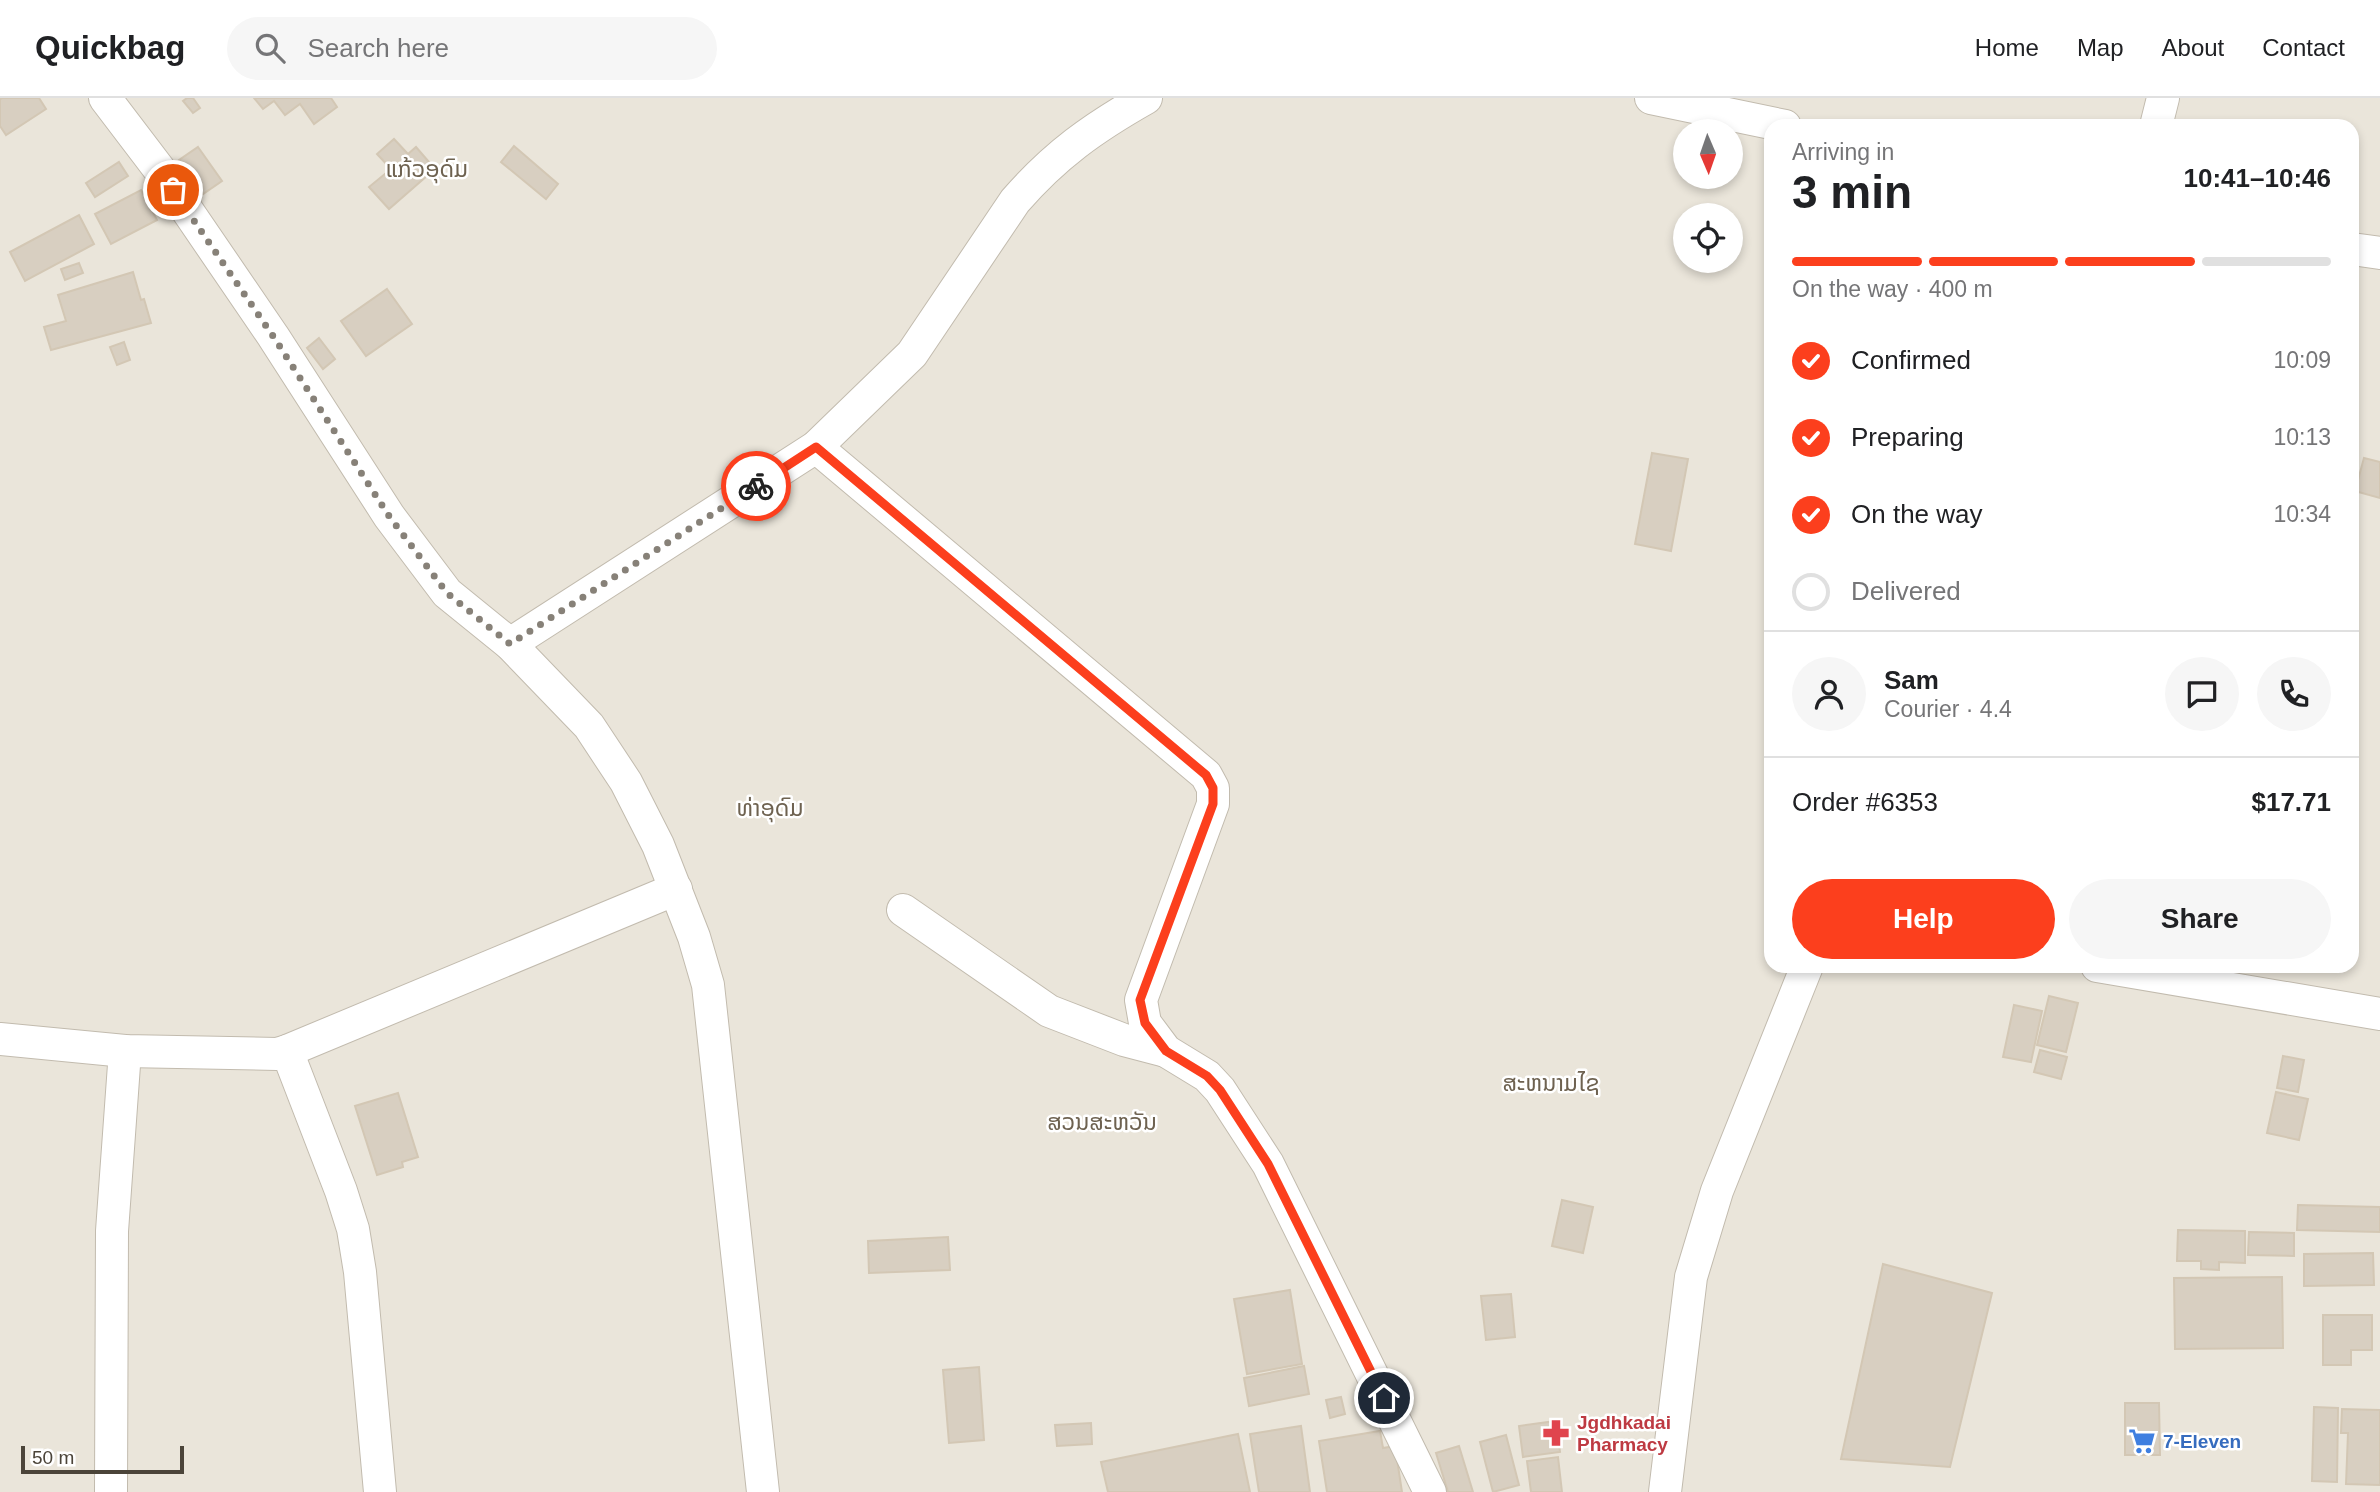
<!DOCTYPE html>
<meta charset="utf-8">
<style>
body{margin:0;font-family:Arial,"Noto Sans Lao",sans-serif;background:#f6f6f6;color:#202124;height:100vh;display:flex;flex-direction:column;font-size:26px;white-space:nowrap}
*{box-sizing:border-box;margin:0}
p{font-size:23px;color:#757577}
.icon{flex:none;width:38px;height:38px;fill:none;stroke:currentColor;stroke-width:2;stroke-linecap:round;stroke-linejoin:round}
.map{position:relative;flex:1;overflow:hidden}
.sheet{position:absolute;left:1764px;top:21px;width:595px;height:854px;display:flex;flex-direction:column;background:#fff;border-radius:21px;box-shadow:0 4px 10px #0003}
.sheet>*{flex:none}
.needle{width:46px;rotate:178deg}
.tools{position:absolute;left:1673px;top:21px;display:grid;gap:14px}
.tools a{display:grid;place-items:center;width:70px;height:70px;border-radius:50%;background:#fff;box-shadow:0 4px 10px #0003;font-size:35px}
.scale{position:absolute;left:21px;bottom:18px;width:163px;box-sizing:border-box;padding-left:7px;border:4px solid #4b4439;border-top:0;font-size:19px;line-height:24px;white-space:nowrap;color:#4b4439;-webkit-text-stroke:5px #fff;paint-order:stroke}
.pin{position:absolute;display:grid;place-items:center;width:60px;height:60px;color:#fff;margin:-30px;border:4px solid #fff;border-radius:50%;box-shadow:0 2px 7px #0007}
.courier{position:absolute;display:grid;place-items:center;width:70px;height:70px;margin:-35px;border:5px solid #fc3f1d;border-radius:50%;background:#fff;color:#222;box-shadow:0 2px 9px #0007}
.headline em{font-style:normal;font-weight:700}
.headline div{display:flex;flex-direction:column-reverse}
.headline{display:flex;align-items:center;justify-content:space-between;height:119px;padding:0 28px}
h1{font-size:46px;font-weight:700;line-height:52px}
.bar{display:grid;grid-template-columns:repeat(4,1fr);gap:10px 7px;align-content:center;height:84px;padding:0 28px}
.bar i{height:9px;border-radius:5px;background:#e0e0e0}
.bar .current{background:#fc3f1d}
.bar p{grid-column:span 4}
.line{display:flex;align-items:center;gap:18px;padding:0 28px;border-top:2px solid #e0e0e0}
.line div{flex:1}
.round{display:grid;place-items:center;flex:none;width:74px;height:74px;border-radius:37px;background:#f6f6f6}
ol{padding:0 28px;list-style:none}
li{display:flex;align-items:center;gap:21px;height:77px}
li p{margin-inline-start:auto}
li .icon{padding:7px;border-radius:50%;background:#fc3f1d;color:#fff;stroke-width:4}
li:last-child{color:#757577}
li i{width:38px;height:38px;border:4px solid #e0e0e0;border-radius:50%}
.cta{display:flex;gap:14px;margin-top:auto;padding:14px 28px}
.cta a{flex:1;height:80px;border-radius:42px;background:#fc3f1d;color:#fff;font-size:28px;font-weight:700;line-height:80px;text-align:center}
.cta a+a{background:#f6f6f6;color:#202124}
header{display:flex;align-items:center;gap:42px;box-sizing:border-box;height:98px;padding:0 35px;background:#fff;border-bottom:2px solid #e0e0e0}
header strong{font-size:33px}
nav{display:flex;gap:38px;margin-inline-start:auto;font-size:24px}
.search{width:490px;height:63px;background:#f6f6f6;display:flex;align-items:center;gap:18px;box-sizing:border-box;padding:0 24px;border-radius:38px;color:#757577;font-size:26px}
.map>svg:first-child{display:block}
.residential{fill:#eae5da;fill-rule:evenodd}
.building{fill:#d8cfc1;stroke:#d3c7b4;stroke-width:2}
.lines{fill:none;stroke-linecap:round;stroke-linejoin:round}
.minor-casing{stroke:#c2bbae;stroke-width:34}
.minor{stroke:#fff;stroke-width:32}
.done{stroke:#878178;stroke-width:7;stroke-dasharray:0 12.6}
.route{stroke:#fc3f1d;stroke-width:9}
.labels{text-anchor:middle;stroke-width:5;stroke-linejoin:round;paint-order:stroke}
.health-label{font-size:19px;font-weight:bold;fill:#be3a42;stroke:#fff;text-anchor:start}
.shop-label{font-size:19px;font-weight:bold;fill:#366cbe;stroke:#fff;text-anchor:start}
.quarter-label{font-size:23px;fill:#6e6250;stroke:#fff}
</style>
<header>
<strong>Quickbag</strong>
<div class="search"><svg class="icon" aria-label="search" viewBox="0 0 24 24"><circle cx="10" cy="10" r="6"/><path d="M15 15l6 6"/></svg>Search here</div>
<nav><a>Home</a><a>Map</a><a>About</a><a>Contact</a></nav>
</header>
<div class="map">
<svg width="2380" height="1394" viewBox="0 0 2380 1394">
<rect width="100%" height="100%" fill="#f6f3ec"/>
<path class="residential" d="M0 0H2380V1394H0ZM1771 28H2352V868H1771ZM1685 33H1731V79H1685ZM1685 117H1731V163H1685Z"/>
<g class="building">
<polygon points="2,0 39,0 46,11 6,37 0,28 0,1"/>
<polygon points="187,0 193,0 200,10 193,15 183,3"/>
<polygon points="254,0 331,0 337,9 314,26 300,6 285,17 274,3 263,11"/>
<polygon points="394,41 408,56 416,49 435,71 389,111 369,89 391,71 377,56"/>
<polygon points="514,48 558,86 546,101 501,64"/>
<polygon points="198,49 222,83 203,96 179,62"/>
<polygon points="119,64 128,78 95,99 86,85"/>
<polygon points="141,92 157,122 111,146 95,116"/>
<polygon points="79,117 94,146 25,183 10,154"/>
<polygon points="79,165 83,175 65,182 61,171"/>
<polygon points="133,174 141,202 144,201 151,225 51,252 44,229 66,223 58,197"/>
<polygon points="387,191 412,226 366,258 341,223"/>
<polygon points="319,240 335,261 323,271 307,250"/>
<polygon points="124,244 130,262 117,267 110,249"/>
<polygon points="1652,355 1688,361 1671,453 1635,446"/>
<polygon points="2364,360 2380,364 2380,400 2355,393"/>
<polygon points="2049,898 2078,905 2066,954 2037,947"/>
<polygon points="2014,907 2042,913 2031,964 2003,959"/>
<polygon points="2040,952 2067,959 2061,981 2034,974"/>
<polygon points="2283,958 2304,962 2298,994 2277,990"/>
<polygon points="2276,994 2308,1001 2299,1042 2267,1035"/>
<polygon points="398,995 418,1059 402,1064 403,1069 377,1077 355,1008"/>
<polygon points="1562,1102 1593,1109 1583,1155 1552,1148"/>
<polygon points="2298,1107 2380,1109 2380,1134 2297,1132"/>
<polygon points="2178,1132 2245,1133 2245,1165 2219,1164 2219,1172 2201,1171 2201,1163 2177,1163"/>
<polygon points="2249,1134 2294,1135 2294,1158 2248,1157"/>
<polygon points="948,1139 950,1172 869,1175 868,1143"/>
<polygon points="2373,1155 2374,1187 2304,1188 2304,1156"/>
<polygon points="1883,1166 1992,1195 1950,1369 1841,1361"/>
<polygon points="2282,1179 2283,1250 2175,1251 2174,1180"/>
<polygon points="1290,1192 1302,1266 1247,1276 1234,1201"/>
<polygon points="1511,1196 1515,1239 1486,1242 1481,1198"/>
<polygon points="2323,1217 2372,1217 2372,1252 2351,1252 2351,1267 2323,1267"/>
<polygon points="1304,1268 1309,1296 1249,1308 1244,1280"/>
<polygon points="979,1269 984,1342 949,1345 943,1272"/>
<polygon points="1341,1299 1345,1316 1330,1320 1326,1302"/>
<polygon points="2125,1305 2159,1305 2160,1357 2125,1357"/>
<polygon points="2314,1309 2338,1310 2337,1384 2312,1383"/>
<polygon points="2342,1311 2380,1312 2380,1387 2346,1386 2348,1335 2341,1335"/>
<polygon points="1556,1323 1560,1354 1523,1359 1519,1328"/>
<polygon points="1091,1325 1092,1346 1057,1348 1055,1327"/>
<polygon points="1301,1328 1310,1394 1259,1394 1250,1336"/>
<polygon points="1380,1333 1383,1350 1395,1348 1402,1394 1327,1394 1319,1343"/>
<polygon points="1238,1336 1250,1394 1108,1394 1101,1364"/>
<polygon points="1506,1337 1519,1387 1493,1394 1480,1344"/>
<polygon points="1459,1348 1473,1394 1448,1394 1436,1355"/>
<polygon points="1558,1359 1562,1394 1531,1394 1527,1363"/>
</g>
<g class="lines">
<defs>
<g id="minor">
<polyline points="105,0 159,71 273,238 389,418 447,495 510,546 589,628 626,684 658,747 694,839 708,887 763,1394"/>
<polyline points="1651,0 1785,28"/>
<polyline points="2156,28 2163,0"/>
<polyline points="2352,151 2380,155"/>
<polyline points="816,349 1206,677 1213,690 1213,706 1141,902 1145,925 1166,953 1207,978 1220,992 1268,1066 1430,1394"/>
<path d="M510 546 816 349 912 256 1015 103C1055 57 1093 30 1146 0"/>
<polyline points="903,812 1049,913 1124,942 1166,953"/>
<polyline points="2097,868 2380,916"/>
<polyline points="0,941 125,953 277,956 287,953 676,791"/>
<polyline points="287,953 341,1093 353,1131 360,1174 380,1394"/>
<polyline points="111,1394 112,1133 125,953"/>
<polyline points="1665,1394 1691,1179 1717,1093 1807,868"/>
</g>
</defs>
<use href="#minor" class="minor-casing"/>
<use href="#minor" class="minor"/>
</g>
<g class="lines">
<polyline class="done" points="173,92 273,238 389,418 447,495 510,546 756,388"/>
<polyline class="route" points="756,388 816,349 1206,677 1213,690 1213,706 1140,902 1145,925 1166,953 1207,978 1220,992 1268,1066 1384,1300"/>
</g>
<defs>
<symbol id="pharmacy-bare" viewBox="-9 -9 18 18"><path d="M-2-6h4v4h4v4h-4v4h-4v-4h-4v-4h4Z" fill="#e0444e" stroke="#fff" stroke-width="2.5" paint-order="stroke"/></symbol>
<symbol id="supermarket-bare" viewBox="-9 -9 18 18"><path d="M-6-5.5h2.5l.6 2H6L4.5 2H-2.5L-4.4-4H-6ZM-1.5 3.2a1.3 1.3 0 1 0 .1 0ZM3 3.2a1.3 1.3 0 1 0 .1 0Z" fill="#3f7fe0" stroke="#fff" stroke-width="2.5" paint-order="stroke"/></symbol>
</defs>
<g fill-rule="evenodd">
<use href="#pharmacy-bare" x="1537" y="1316" width="38" height="38"/>
<use href="#supermarket-bare" x="2123" y="1324" width="38" height="38"/>
</g>
<g class="labels">
<g class="health-label">
<text x="1577" y="1331">Jgdhkadai<tspan x="1577" dy="22">Pharmacy</tspan></text>
</g>
<g class="shop-label">
<text x="2163" y="1350">7-Eleven</text>
</g>
<g class="quarter-label">
<text x="427" y="79">ແກ້ວອຸດົມ</text>
<text x="770" y="718">ທ່າອຸດົມ</text>
<text x="1551" y="993">ສະຫນາມໄຊ</text>
<text x="1102" y="1032">ສວນສະຫວັນ</text>
</g>
</g>
</svg>
<div class="tools">
<a><svg class="needle" viewBox="-14 -14 28 28"><path d="M0-13l5 13h-10z" fill="#e53935"/><path d="M0 13l5-13h-10z" fill="#757577"/></svg></a>
<a><svg class="icon" aria-label="locate" viewBox="0 0 24 24"><circle cx="12" cy="12" r="6"/><path d="M12 2v4M12 18v4M2 12h4M18 12h4"/></svg></a>
</div>
<div class="scale">50 m</div>
<div class="pin" style="left:173px;top:92px;background:#ea580c"><svg class="icon" aria-label="bag" viewBox="0 0 24 24"><path d="M5 8h14l-1 12H6zM9 8a3 3 0 0 1 6 0"/></svg></div>
<div class="pin" style="left:1384px;top:1300px;background:#1f2937"><svg class="icon" aria-label="home" viewBox="0 0 24 24"><path d="M3 11l9-7 9 7M6 9v11h12V9"/></svg></div>
<div class="courier" style="left:756px;top:388px"><svg class="icon" aria-label="bike" viewBox="0 0 24 24"><circle cx="6" cy="16" r="4"/><circle cx="18" cy="16" r="4"/><path d="M6 16l4-8h5l3 8M10 8l3 8H6M13 5h3"/></svg></div>
<section class="sheet">
<div class="headline"><div><h1>3 min</h1><p>Arriving in</p></div><em>10:41–10:46</em></div>
<div class="bar"><i class="current"></i><i class="current"></i><i class="current"></i><i></i><p>On the way · 400 m</p></div>
<ol>
<li><svg class="icon" aria-label="check" viewBox="0 0 24 24"><path d="M5 12l5 5 9-10"/></svg>Confirmed<p>10:09</p></li>
<li><svg class="icon" aria-label="check" viewBox="0 0 24 24"><path d="M5 12l5 5 9-10"/></svg>Preparing<p>10:13</p></li>
<li><svg class="icon" aria-label="check" viewBox="0 0 24 24"><path d="M5 12l5 5 9-10"/></svg>On the way<p>10:34</p></li>
<li><i></i>Delivered</li>
</ol>
<div class="line" style="height:126px"><a class="round"><svg class="icon" aria-label="person" viewBox="0 0 24 24"><circle cx="12" cy="8" r="4"/><path d="M4 21q1-7 8-7t8 7"/></svg></a><div><b>Sam</b><p>Courier · 4.4</p></div><a class="round"><svg class="icon" aria-label="chat" viewBox="0 0 24 24"><path d="M4 5h16v11H9l-5 4z"/></svg></a><a class="round"><svg class="icon" aria-label="phone" viewBox="0 0 24 24"><path d="M5 4h4l2 5-3 2q2 4 5 5l2-3 5 2v4C11 20 4 13 5 4z"/></svg></a></div>
<div class="line" style="height:91px"><div>Order #6353</div><b>$17.71</b></div>
<div class="cta"><a>Help</a><a>Share</a></div>
</section>
</div>
